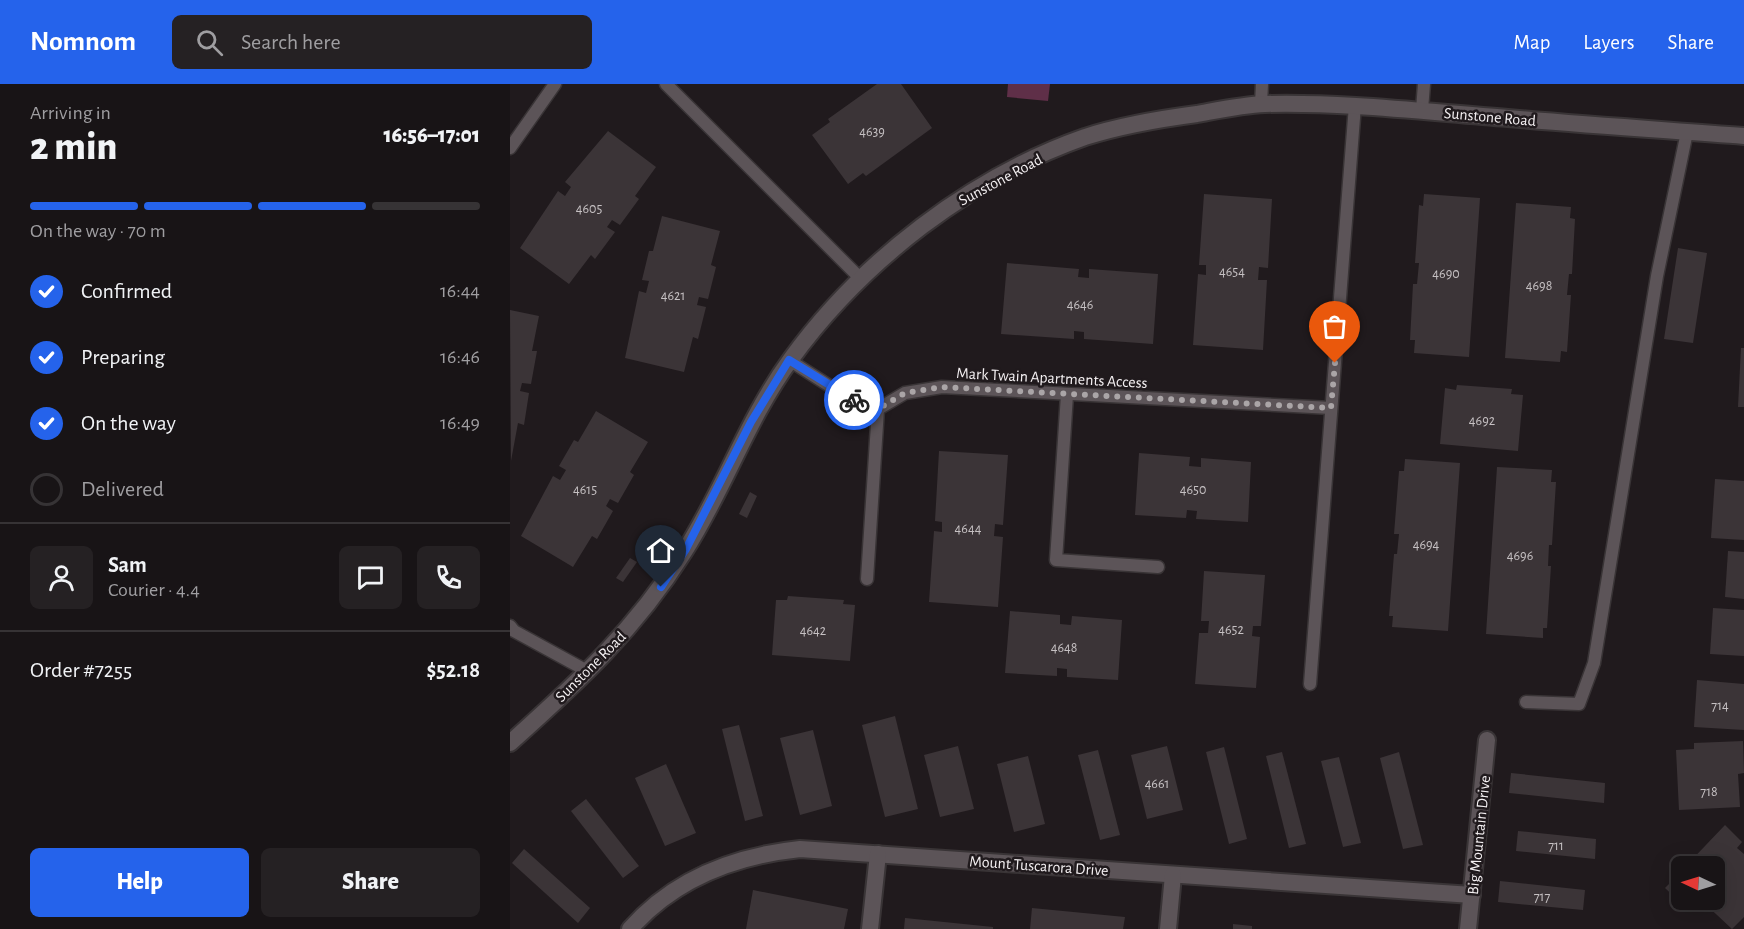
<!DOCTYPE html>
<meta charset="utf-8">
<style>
body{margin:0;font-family:"Alegreya Sans",sans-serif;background:#252123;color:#f1f3f6;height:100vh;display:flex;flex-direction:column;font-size:22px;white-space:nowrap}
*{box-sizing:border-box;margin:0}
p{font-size:20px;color:#9f9ea1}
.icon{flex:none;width:33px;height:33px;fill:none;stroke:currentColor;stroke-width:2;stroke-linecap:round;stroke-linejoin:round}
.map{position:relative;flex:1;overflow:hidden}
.details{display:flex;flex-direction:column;background:#181416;width:510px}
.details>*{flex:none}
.needle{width:39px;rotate:274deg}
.fabs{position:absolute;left:1161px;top:772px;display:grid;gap:12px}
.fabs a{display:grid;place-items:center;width:54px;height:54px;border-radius:9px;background:#181416;box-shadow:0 6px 24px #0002,0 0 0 2px #363335;font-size:30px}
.pin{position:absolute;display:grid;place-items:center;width:51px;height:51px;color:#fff;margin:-62px -26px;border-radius:50% 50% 50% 0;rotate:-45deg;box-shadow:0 0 6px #0007}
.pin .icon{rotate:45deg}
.courier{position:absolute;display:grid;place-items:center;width:60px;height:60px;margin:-30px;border:4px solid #2563eb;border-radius:50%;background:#fff;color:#222;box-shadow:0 2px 8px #0007}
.summary em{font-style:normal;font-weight:800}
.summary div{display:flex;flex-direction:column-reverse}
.summary{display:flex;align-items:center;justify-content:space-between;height:102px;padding:0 30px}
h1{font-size:39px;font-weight:800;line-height:45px}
.bar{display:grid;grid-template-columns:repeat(4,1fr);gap:9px 6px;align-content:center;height:72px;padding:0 30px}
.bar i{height:8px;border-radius:4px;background:#363335}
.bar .current{background:#2563eb}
.bar p{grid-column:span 4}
.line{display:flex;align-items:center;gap:15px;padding:0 30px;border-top:2px solid #363335}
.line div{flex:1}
.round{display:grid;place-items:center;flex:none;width:63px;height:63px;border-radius:9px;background:#252123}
ol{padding:0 30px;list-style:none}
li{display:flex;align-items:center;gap:18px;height:66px}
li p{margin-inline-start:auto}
li .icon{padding:6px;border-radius:50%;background:#2563eb;color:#fff;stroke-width:4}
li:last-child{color:#9f9ea1}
li i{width:33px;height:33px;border:3px solid #363335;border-radius:50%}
.primary-button{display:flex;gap:12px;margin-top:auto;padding:12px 30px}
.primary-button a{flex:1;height:69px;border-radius:9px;background:#2563eb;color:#fff;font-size:24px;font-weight:800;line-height:69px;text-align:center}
.primary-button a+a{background:#252123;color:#f1f3f6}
header{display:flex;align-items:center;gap:36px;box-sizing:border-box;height:84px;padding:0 30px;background:#2563eb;color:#fff}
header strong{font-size:28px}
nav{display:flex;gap:33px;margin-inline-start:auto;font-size:21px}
.search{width:420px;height:54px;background:#252123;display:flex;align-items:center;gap:15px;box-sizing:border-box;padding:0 21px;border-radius:9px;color:#9f9ea1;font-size:22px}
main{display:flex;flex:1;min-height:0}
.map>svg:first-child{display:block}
.green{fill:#5f2f48}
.building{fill:#3b3437}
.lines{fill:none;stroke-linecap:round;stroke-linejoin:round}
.service-casing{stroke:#393436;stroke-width:15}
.minor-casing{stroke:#393436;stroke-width:20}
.tertiary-casing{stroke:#393436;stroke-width:20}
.service{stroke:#5c5458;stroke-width:12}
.minor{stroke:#5c5458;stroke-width:16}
.tertiary{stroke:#5c5458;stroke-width:16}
.done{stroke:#aaa5a7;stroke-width:6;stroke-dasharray:0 10.8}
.route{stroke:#2563eb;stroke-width:8}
.labels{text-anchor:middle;stroke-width:5;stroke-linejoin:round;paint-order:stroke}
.number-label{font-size:14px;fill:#c6c1c3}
.street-label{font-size:16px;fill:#f4f0f2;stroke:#201a1d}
</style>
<header>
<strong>Nomnom</strong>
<div class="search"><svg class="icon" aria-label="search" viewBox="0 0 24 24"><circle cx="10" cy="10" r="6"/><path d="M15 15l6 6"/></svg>Search here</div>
<nav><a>Map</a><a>Layers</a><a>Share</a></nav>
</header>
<main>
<section class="details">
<div class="summary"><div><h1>2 min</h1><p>Arriving in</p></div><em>16:56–17:01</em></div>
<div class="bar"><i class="current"></i><i class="current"></i><i class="current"></i><i></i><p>On the way · 70 m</p></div>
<ol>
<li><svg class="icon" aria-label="check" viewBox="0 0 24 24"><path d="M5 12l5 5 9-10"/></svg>Confirmed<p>16:44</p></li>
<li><svg class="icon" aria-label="check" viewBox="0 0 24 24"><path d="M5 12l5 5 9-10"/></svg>Preparing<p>16:46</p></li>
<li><svg class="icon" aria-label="check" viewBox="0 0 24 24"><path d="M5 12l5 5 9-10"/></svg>On the way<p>16:49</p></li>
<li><i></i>Delivered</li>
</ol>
<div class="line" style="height:108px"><a class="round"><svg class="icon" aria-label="person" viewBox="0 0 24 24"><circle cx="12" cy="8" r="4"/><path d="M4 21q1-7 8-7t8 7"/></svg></a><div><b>Sam</b><p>Courier · 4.4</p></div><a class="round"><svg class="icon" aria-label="chat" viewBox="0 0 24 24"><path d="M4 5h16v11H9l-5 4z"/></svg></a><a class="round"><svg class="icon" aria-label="phone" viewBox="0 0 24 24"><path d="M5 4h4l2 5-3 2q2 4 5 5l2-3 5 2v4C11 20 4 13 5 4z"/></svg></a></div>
<div class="line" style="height:78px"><div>Order #7255</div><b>$52.18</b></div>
<div class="primary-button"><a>Help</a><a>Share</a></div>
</section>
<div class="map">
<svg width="1234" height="845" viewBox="0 0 1234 845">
<rect width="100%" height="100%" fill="#201a1d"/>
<polygon class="green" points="498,0 540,0 538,17 497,13"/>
<g class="building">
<polygon points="367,0 391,0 422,44 356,92 353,89 338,100 302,51 320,38 318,35"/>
<polygon points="98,47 146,83 125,112 129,115 110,141 102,136 97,143 105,148 85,175 81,171 59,200 10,164 48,107 55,112 61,103 55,98"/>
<polygon points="694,110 762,115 758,184 749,183 748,196 757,196 753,266 683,261 688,190 696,191 696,181 689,181"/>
<polygon points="914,110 970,114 959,273 904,269 905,256 900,256 903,200 907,200 909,179 905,179 909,121 913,122"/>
<polygon points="1006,119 1061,123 1060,134 1065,135 1062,190 1059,190 1057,211 1061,211 1057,268 1051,267 1050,278 995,274"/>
<polygon points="152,132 210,147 201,181 206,183 198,215 189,213 187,221 196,223 188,255 183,253 174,288 115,274 129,207 136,209 139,197 132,196 139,167 143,167"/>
<polygon points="1168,164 1197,169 1183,259 1154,255"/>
<polygon points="497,179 569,185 568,193 579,194 579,185 648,190 643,260 574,255 574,248 564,247 564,255 491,250"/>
<polygon points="0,226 29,232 22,267 27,267 21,300 12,299 10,307 19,309 14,341 8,339 1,377"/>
<polygon points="1231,264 1234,264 1234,323 1228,323"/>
<polygon points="947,301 1002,305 1001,310 1013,311 1008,367 930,360 935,304 946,306"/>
<polygon points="86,327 138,358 120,388 124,391 108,419 100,415 96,422 103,427 87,455 82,452 63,483 11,452 43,392 50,396 56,386 49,382 64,356 68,358"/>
<polygon points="429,367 498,371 493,441 485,440 484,452 493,453 488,523 419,518 424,447 432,448 432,438 425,437"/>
<polygon points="629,369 680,373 679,382 691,383 691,374 741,378 738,438 686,435 687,427 677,426 676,434 625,431"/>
<polygon points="895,375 950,379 938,547 882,543 883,532 879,532 884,470 887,470 889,450 884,450 889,387 894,387"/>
<polygon points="987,383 1042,386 1041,398 1046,398 1042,461 1039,461 1038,482 1041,482 1037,544 1033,544 1033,554 976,550"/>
<polygon points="1205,395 1234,397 1234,456 1201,454"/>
<polygon points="240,408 247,412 237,434 229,430"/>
<polygon points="1218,467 1234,468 1234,515 1215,513"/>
<polygon points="120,474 127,478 113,498 106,494"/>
<polygon points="694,487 755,491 751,542 743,542 742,552 750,553 746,604 685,600 689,549 698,549 699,537 691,537"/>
<polygon points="278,512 334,516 333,520 345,521 340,577 262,571 266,516 277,516"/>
<polygon points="1203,524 1234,526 1234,572 1200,570"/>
<polygon points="500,527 550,531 550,540 561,541 562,532 612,536 608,596 557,593 557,585 547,584 547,592 495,589"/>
<polygon points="1187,596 1234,600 1234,646 1184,643"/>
<polygon points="385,632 408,725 375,733 352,641"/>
<polygon points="229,641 253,732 235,737 212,645"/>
<polygon points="303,646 322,722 290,731 270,654"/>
<polygon points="1233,657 1234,689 1228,690 1230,723 1169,726 1166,666 1184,665 1184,659"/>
<polygon points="448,662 464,725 430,733 414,671"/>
<polygon points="657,662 673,726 637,735 621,671"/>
<polygon points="714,663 737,755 719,760 696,668"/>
<polygon points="588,666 610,751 590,756 568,671"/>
<polygon points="772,668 796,760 779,764 756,672"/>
<polygon points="889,668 913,761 893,765 870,674"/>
<polygon points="518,672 535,740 504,748 487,680"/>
<polygon points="829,673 851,759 833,763 811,677"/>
<polygon points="156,680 186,749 155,762 125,694"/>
<polygon points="1001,689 1095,699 1094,719 999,709"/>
<polygon points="76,715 129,782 113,794 61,727"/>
<polygon points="1215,741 1232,758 1227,764 1234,770 1234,833 1222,845 1191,816 1204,816 1204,783 1175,783"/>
<polygon points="1008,747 1086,755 1085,775 1006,767"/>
<polygon points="14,765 80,824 68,839 2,779"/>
<polygon points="1172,787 1172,816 1176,816 1172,820 1155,804"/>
<polygon points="990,797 1075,806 1073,826 988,818"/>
<polygon points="243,806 338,825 334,845 236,845"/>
<polygon points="522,824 615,833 613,845 520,845"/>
<polygon points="395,834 483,843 483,845 394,845"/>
<polygon points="723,840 742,842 742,845 723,845"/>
</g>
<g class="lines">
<defs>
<g id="service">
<polyline points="156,0 351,195"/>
<polyline points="751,20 752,0"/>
<polyline points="912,26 914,0"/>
<polyline points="0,64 45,0"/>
<polyline points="279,276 340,315 368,325 395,309 432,303 821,324"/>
<polyline points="557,311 546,476 648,483"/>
<polyline points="357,495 368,325"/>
<polyline points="0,542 4,547 79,588"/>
<polyline points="800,600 845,21"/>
<polyline points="1016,618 1069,620 1084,579 1147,192 1177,48"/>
</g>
<g id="minor">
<path d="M120 845C164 795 224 772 290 765L962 811"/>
<polyline points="360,845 368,770"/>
<polyline points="658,845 663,791"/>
<polyline points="958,845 977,656"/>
</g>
<path id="tertiary" d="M0 659C68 598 125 546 174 468 214 406 237 335 281 275 352 177 461 93 575 53 612 41 649 35 687 30 709 26 732 21 755 20 836 18 917 28 998 34 1077 41 1155 46 1234 52"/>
</defs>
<use href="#service" class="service-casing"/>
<use href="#minor" class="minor-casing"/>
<use href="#tertiary" class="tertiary-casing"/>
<use href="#service" class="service"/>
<use href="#minor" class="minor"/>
<use href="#tertiary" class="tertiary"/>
</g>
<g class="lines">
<polyline class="done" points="344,316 368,325 395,309 432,303 821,324 825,279"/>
<polyline class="route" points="151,503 176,465 241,338 279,276 344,316"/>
</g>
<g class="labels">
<g class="number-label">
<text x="362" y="52">4639</text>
<text x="79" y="129">4605</text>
<text x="722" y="192">4654</text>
<text x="936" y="194">4690</text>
<text x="1029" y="206">4698</text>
<text x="163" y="216">4621</text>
<text x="570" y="225">4646</text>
<text x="972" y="341">4692</text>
<text x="75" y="410">4615</text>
<text x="683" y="410">4650</text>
<text x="458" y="449">4644</text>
<text x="916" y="465">4694</text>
<text x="1010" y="476">4696</text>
<text x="721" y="550">4652</text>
<text x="303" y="551">4642</text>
<text x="554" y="568">4648</text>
<text x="1210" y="626">714</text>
<text x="647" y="704">4661</text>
<text x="1199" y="712">718</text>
<text x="1046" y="766">711</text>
<text x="1032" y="817">717</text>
</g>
<g class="street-label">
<text transform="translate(980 32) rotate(5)" y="6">Sunstone Road</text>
<text transform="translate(490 95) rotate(-28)" y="6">Sunstone Road</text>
<text transform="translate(542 293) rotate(3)" y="6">Mark Twain Apartments Access</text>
<text transform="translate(80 582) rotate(-45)" y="6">Sunstone Road</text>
<text transform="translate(968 751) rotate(-84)" y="6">Big Mountain Drive</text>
<text transform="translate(529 781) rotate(4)" y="6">Mount Tuscarora Drive</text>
</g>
</g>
</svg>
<div class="fabs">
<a><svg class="needle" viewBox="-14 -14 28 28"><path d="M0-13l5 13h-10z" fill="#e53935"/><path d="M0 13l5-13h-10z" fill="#9f9ea1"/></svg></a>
</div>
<div class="pin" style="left:825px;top:279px;background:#ea580c"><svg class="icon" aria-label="bag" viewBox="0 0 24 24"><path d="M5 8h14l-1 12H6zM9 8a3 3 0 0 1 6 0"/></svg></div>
<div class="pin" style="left:151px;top:503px;background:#1f2937"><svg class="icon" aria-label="home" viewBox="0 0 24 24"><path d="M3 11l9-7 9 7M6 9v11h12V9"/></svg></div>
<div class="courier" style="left:344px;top:316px"><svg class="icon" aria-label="bike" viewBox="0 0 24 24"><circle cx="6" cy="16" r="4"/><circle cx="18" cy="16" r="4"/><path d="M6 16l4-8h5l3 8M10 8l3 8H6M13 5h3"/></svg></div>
</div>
</main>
